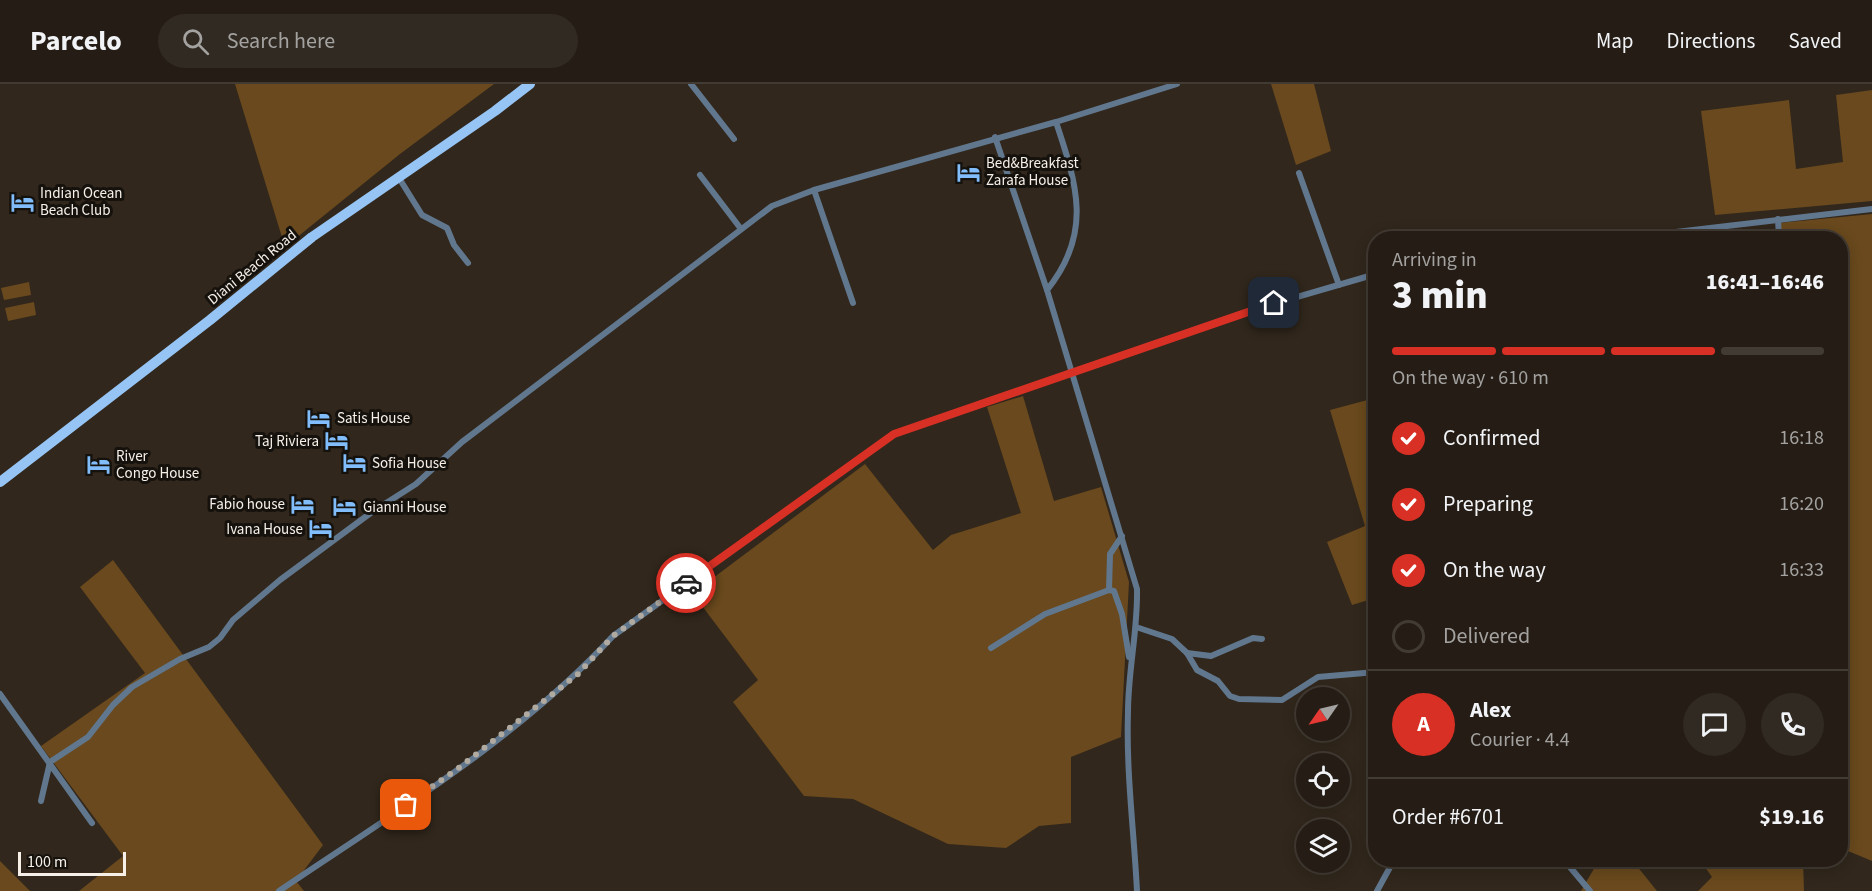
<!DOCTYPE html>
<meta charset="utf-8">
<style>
body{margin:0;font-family:"Source Sans 3",sans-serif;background:#312a22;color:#f1f3f6;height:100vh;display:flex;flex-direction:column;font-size:22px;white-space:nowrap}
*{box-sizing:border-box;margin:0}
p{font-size:20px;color:#a3a2a0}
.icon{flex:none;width:33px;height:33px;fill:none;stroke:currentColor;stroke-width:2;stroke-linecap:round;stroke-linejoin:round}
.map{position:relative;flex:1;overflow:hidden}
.details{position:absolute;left:1368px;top:147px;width:480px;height:636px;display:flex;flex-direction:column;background:#251d15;border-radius:24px;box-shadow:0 3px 15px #0003,0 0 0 2px #423b34}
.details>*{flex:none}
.needle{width:39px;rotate:236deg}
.controls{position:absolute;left:1296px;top:603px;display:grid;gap:12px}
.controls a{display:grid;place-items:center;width:54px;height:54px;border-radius:50%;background:#251d15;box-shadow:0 3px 15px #0003,0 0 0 2px #423b34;font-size:30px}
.scale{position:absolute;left:18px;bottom:15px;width:108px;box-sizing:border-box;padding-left:6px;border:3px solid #f6f0e8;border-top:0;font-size:16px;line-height:21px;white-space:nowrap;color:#f6f0e8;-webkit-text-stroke:4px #15110c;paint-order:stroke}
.pin{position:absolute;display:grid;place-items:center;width:51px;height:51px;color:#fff;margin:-26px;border-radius:12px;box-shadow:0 3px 9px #0006}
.courier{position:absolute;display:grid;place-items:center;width:60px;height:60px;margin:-30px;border:4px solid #d93025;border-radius:50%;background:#fff;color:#222;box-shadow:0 2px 8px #0007}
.overview em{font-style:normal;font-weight:800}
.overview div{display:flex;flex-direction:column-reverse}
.overview{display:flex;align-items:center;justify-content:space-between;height:102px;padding:0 24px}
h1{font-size:39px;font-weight:800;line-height:45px}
.bar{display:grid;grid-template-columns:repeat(4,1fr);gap:9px 6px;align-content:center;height:72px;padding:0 24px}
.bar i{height:8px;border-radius:4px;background:#423b34}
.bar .current{background:#d93025}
.bar p{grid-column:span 4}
.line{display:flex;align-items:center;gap:15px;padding:0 24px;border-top:2px solid #423b34}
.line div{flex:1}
.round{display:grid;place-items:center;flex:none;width:63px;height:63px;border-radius:32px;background:#312a22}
ol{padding:0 24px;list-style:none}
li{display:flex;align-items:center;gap:18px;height:66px}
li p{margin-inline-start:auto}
li .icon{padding:6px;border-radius:50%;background:#d93025;color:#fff;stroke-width:4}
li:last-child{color:#a3a2a0}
li i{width:33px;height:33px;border:3px solid #423b34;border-radius:50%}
header{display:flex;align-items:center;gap:36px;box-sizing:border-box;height:84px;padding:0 30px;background:#251d15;border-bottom:2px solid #423b34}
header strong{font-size:28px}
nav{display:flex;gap:33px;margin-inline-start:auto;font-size:21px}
.search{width:420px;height:54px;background:#312a22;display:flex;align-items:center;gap:15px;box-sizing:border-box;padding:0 21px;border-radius:33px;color:#a3a2a0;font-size:22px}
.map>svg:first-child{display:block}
.green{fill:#69491d}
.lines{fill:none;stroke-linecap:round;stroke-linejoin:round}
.street{stroke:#61778e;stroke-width:6}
.primary{stroke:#96c5f5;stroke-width:10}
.done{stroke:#b1aaa1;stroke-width:6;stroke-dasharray:0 10.8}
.route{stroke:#d93025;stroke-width:8}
.labels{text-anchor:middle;stroke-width:6;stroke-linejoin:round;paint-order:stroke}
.poi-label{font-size:15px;fill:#f6f0e8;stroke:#15110c;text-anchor:start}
.street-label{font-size:15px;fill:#f6f0e8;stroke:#15110c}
</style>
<header>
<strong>Parcelo</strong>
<div class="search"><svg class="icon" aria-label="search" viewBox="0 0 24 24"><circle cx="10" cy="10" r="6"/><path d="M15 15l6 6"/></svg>Search here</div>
<nav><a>Map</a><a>Directions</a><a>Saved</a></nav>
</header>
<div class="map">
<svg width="1872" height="807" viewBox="0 0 1872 807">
<rect width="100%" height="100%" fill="#31271c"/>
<g class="green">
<polygon points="235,0 494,0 400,70 285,163"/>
<polygon points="1271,0 1314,0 1331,67 1296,81"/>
<polygon points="1872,6 1872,117 1715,131 1701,27 1789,16 1796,85 1843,78 1836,11"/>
<polygon points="1872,130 1872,777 1841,764 1840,154 1780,154 1779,139"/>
<polygon points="29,198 31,211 4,216 1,204"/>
<polygon points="34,218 36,231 8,237 5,224"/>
<polygon points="1023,312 1054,417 1101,403 1129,498 1121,653 1071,673 1071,739 1039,742 1006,764 948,760 853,715 804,712 733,618 758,596 693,510 661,533 865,380 933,466 951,451 1021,429 987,323"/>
<polygon points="1375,314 1375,514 1352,521 1327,458 1365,442 1330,326"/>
<polygon points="113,476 323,761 296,797 304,807 79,807 123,772 41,662 145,589 80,503"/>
<polygon points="1599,776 1632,776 1657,807 1581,807"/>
<polygon points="1700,776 1803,776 1804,807 1698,807 1712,793"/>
<polygon points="0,777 30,807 0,807"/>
</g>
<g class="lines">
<g class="street">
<polyline points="691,0 734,55"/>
<polyline points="995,53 1047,206"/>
<polyline points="1299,89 1339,201"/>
<polyline points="700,91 741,145"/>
<polyline points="399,94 422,131 447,144 454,161 468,179"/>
<polyline points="814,106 853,219"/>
<polyline points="1778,135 1779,154"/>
<polyline points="1625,154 1872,125"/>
<polyline points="1109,506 1110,470 1122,452"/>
<polyline points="1136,543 1172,555 1187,569 1197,586 1218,597 1230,612 1239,615 1282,616 1318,593 1376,588"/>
<polyline points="991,564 1045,530 1109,506 1114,507 1122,530 1129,573"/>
<polyline points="1187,569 1211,572 1253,554 1262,555"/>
<polyline points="0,610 92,739"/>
<polyline points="41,717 50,678 88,653 113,621 132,603 180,575 209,563 220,554 233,536 280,496 372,428 416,400 462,358 772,122 814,106 1056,38"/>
<polyline points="1564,776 1590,807"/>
<path d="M279 807C393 730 520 653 613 552L894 350 1252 226 1376 190"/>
<path d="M1137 807C1134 747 1126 688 1128 628 1128 587 1138 546 1137 505L1047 206C1093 149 1077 101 1056 38L1177 0"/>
<polyline points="1377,807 1394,776"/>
</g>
<polyline class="primary" points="0,398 210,236 312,153 495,27 530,0"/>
</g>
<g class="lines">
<polyline class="done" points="406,721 460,683 578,590 613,552 686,499"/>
<polyline class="route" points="686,499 894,350 1274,219"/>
</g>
<defs>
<symbol id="hotel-bare" viewBox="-9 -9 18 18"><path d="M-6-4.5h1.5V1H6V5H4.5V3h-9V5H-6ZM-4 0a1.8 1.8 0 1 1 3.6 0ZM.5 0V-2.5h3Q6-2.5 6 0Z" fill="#80bdfa" stroke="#15110c" stroke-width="2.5" paint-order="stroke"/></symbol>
</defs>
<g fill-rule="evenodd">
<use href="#hotel-bare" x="952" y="72" width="33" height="33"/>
<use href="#hotel-bare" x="6" y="102" width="33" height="33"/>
<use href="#hotel-bare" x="302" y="318" width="33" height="33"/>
<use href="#hotel-bare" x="320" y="340" width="33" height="33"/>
<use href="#hotel-bare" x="338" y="362" width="33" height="33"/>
<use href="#hotel-bare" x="82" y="364" width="33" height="33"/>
<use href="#hotel-bare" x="286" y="404" width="33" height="33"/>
<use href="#hotel-bare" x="328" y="406" width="33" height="33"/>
<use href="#hotel-bare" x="304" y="428" width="33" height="33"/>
</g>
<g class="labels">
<g class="poi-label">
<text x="986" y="84">Bed&amp;Breakfast<tspan x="986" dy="17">Zarafa House</tspan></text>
<text x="40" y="114">Indian Ocean<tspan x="40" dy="17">Beach Club</tspan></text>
<text x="337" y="339">Satis House</text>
<text x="319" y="362" text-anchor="end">Taj Riviera</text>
<text x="116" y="377">River<tspan x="116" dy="17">Congo House</tspan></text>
<text x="372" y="384">Sofia House</text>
<text x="285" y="425" text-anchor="end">Fabio house</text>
<text x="363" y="428">Gianni House</text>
<text x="303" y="450" text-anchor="end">Ivana House</text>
</g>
<g class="street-label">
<text transform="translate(252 183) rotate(-39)" y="5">Diani Beach Road</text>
</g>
</g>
</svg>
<div class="controls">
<a><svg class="needle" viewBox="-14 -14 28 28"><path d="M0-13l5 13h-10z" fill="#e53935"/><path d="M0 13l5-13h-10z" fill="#a3a2a0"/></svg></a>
<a><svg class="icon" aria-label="locate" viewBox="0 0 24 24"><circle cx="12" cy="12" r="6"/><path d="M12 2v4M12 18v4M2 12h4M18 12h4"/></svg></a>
<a><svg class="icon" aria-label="layers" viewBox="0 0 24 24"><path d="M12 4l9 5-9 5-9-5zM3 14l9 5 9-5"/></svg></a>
</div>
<div class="scale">100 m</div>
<div class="pin" style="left:406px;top:721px;background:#ea580c"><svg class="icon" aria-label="bag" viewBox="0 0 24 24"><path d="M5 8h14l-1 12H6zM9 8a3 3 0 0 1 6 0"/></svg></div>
<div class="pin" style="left:1274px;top:219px;background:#1f2937"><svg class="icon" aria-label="home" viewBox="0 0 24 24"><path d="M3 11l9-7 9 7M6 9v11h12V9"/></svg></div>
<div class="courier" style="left:686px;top:499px"><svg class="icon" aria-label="car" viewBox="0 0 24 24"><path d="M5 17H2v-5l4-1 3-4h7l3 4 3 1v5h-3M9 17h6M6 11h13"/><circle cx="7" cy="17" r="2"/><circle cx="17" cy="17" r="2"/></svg></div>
<section class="details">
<div class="overview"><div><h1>3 min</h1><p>Arriving in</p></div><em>16:41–16:46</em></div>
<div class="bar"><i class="current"></i><i class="current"></i><i class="current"></i><i></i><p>On the way · 610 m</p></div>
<ol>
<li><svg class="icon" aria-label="check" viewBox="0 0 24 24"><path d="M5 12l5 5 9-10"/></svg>Confirmed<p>16:18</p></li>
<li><svg class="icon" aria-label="check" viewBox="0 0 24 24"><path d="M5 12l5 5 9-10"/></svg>Preparing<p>16:20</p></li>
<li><svg class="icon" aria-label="check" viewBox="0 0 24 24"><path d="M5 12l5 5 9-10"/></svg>On the way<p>16:33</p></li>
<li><i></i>Delivered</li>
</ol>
<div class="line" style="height:108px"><b class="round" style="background:#d93025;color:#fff">A</b><div><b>Alex</b><p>Courier · 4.4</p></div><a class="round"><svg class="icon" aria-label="chat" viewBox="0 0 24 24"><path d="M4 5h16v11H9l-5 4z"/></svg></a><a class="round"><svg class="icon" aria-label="phone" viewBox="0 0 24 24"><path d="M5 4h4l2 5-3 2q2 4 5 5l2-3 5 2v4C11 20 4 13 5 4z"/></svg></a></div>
<div class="line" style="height:78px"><div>Order #6701</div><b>$19.16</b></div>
</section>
</div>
